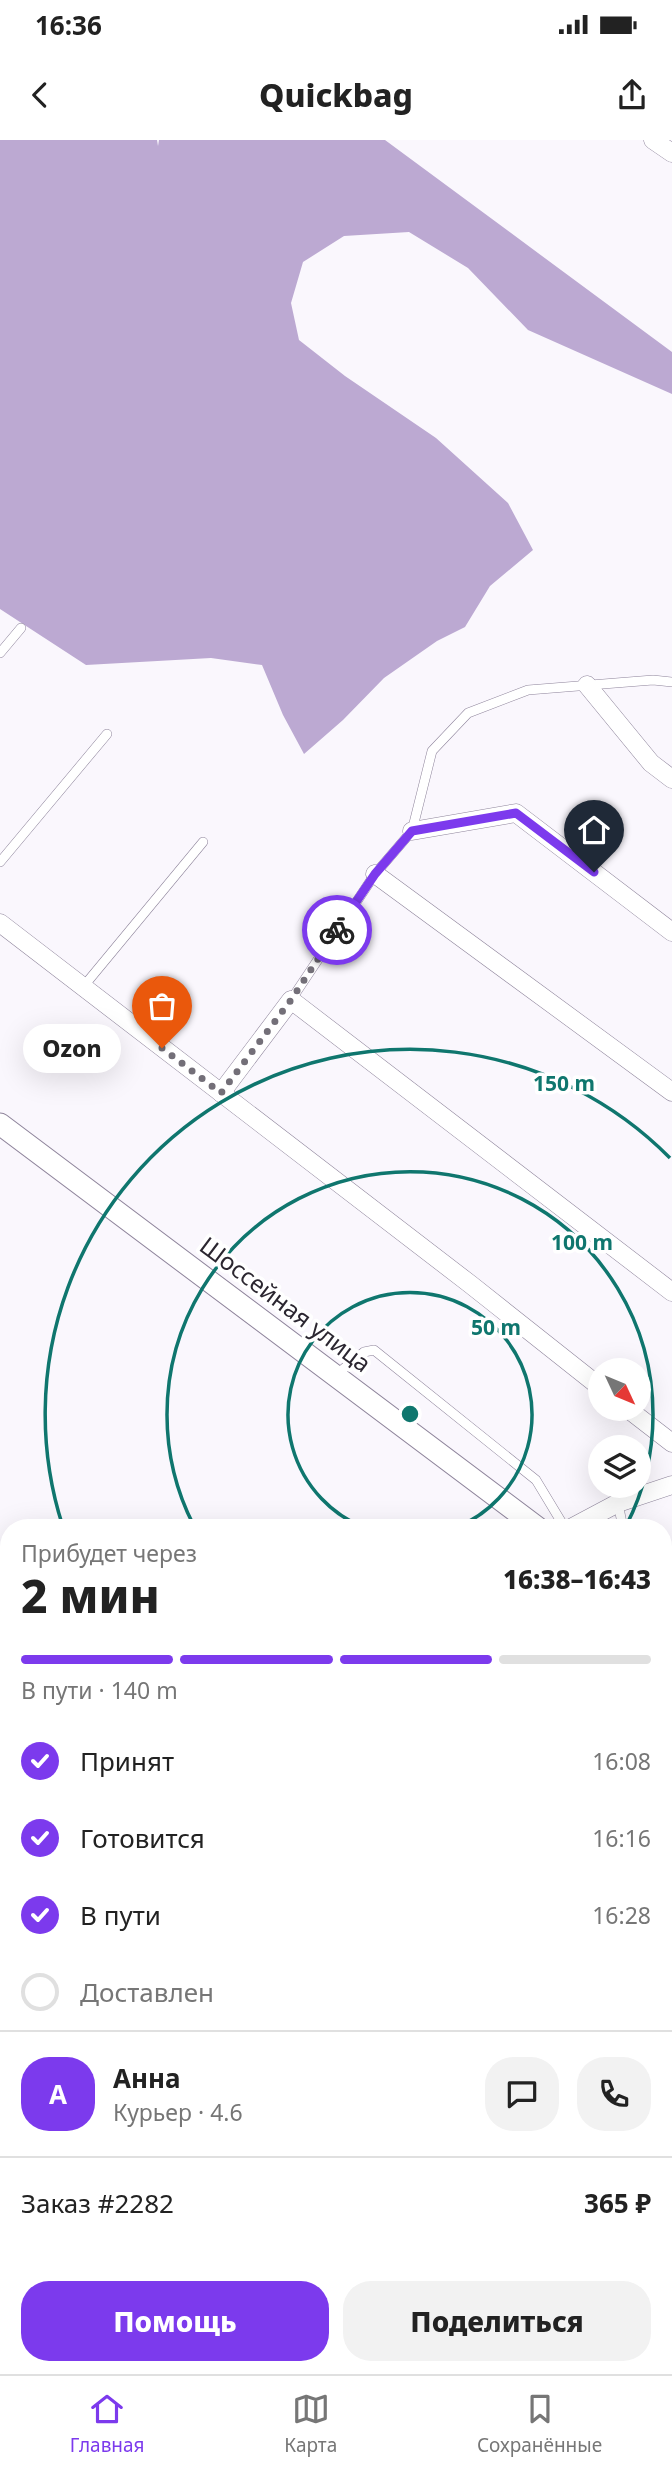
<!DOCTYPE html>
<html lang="ru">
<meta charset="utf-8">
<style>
body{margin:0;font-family:"Noto Sans",sans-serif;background:#f2f2f2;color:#222;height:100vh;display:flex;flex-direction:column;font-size:26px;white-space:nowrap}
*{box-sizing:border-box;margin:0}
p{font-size:23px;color:#767676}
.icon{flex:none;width:38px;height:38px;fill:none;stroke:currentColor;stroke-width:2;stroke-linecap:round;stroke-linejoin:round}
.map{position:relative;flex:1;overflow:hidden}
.side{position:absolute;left:0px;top:1379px;width:672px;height:856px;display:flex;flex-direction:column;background:#fff;border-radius:28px 28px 0 0;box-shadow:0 7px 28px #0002}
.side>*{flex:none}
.needle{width:46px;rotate:134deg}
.fabs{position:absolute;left:588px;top:1218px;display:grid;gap:14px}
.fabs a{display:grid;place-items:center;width:63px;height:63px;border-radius:50%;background:#fff;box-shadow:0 7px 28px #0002;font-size:35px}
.pin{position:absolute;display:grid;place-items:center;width:60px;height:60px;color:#fff;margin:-72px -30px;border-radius:50% 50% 50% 0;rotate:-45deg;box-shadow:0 0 7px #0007}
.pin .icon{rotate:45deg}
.courier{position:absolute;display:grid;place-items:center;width:70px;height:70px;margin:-35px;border:5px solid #7c3aed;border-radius:50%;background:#fff;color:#222;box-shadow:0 2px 9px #0007}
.bubble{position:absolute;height:49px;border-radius:24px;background:#fff;box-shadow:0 7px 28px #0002;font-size:23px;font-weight:800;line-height:49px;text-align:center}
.summary em{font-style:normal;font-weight:800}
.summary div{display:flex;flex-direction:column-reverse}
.summary{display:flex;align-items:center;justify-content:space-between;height:119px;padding:0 21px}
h1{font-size:46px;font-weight:800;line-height:52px}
.bar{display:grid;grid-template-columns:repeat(4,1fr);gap:10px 7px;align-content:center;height:84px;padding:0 21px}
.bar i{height:9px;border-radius:5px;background:#e0e0e0}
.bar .active{background:#7c3aed}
.bar p{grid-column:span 4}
.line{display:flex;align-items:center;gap:18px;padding:0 21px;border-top:2px solid #e0e0e0}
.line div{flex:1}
.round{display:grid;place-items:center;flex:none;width:74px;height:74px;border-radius:28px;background:#f2f2f2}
ol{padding:0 21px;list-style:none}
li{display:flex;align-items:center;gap:21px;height:77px}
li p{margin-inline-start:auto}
li .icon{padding:7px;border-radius:50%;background:#7c3aed;color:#fff;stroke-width:4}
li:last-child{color:#767676}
li i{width:38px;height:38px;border:4px solid #e0e0e0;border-radius:50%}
.primary-button{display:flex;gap:14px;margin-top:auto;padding:14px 21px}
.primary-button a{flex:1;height:80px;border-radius:28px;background:#7c3aed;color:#fff;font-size:28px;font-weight:800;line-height:80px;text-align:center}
.primary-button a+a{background:#f2f2f2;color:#222}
.status{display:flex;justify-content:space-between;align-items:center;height:49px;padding:0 35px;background:#fff;direction:ltr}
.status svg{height:19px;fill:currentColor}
header{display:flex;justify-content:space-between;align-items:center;height:91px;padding:0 21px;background:#fff;font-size:32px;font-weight:800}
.tabs{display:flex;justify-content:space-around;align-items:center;height:98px;border-top:2px solid #e0e0e0;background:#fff;font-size:19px;color:#767676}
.tabs a{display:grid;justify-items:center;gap:4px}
.tabs .active{color:#7c3aed}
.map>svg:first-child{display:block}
.forest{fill:#bca9d2}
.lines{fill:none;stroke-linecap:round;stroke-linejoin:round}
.service-casing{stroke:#8e849b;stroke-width:10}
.minor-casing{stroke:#8e849b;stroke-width:19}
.tertiary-casing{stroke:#8e849b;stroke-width:23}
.service{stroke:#fff;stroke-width:9}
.minor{stroke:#fff;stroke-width:18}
.tertiary{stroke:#fff;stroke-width:21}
.done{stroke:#736f78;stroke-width:7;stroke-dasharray:0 12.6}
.route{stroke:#7c3aed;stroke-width:9}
.ring{fill:none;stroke:#0f766e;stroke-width:3.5}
.labels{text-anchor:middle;stroke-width:7;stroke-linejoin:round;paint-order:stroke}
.street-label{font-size:24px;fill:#2b2630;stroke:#fff}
.centre{fill:#0f766e;stroke:#fff;stroke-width:3.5}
.ring-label{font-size:21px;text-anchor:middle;font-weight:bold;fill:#0f766e;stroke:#fff;stroke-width:7;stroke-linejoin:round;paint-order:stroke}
</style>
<div class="status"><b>16:36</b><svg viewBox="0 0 49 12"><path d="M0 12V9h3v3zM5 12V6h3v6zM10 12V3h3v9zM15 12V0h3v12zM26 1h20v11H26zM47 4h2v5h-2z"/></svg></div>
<header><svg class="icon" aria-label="back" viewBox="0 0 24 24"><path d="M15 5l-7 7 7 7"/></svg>Quickbag<svg class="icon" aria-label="share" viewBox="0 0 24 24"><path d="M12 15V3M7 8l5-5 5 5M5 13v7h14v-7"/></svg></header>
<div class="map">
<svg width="672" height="2234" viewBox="0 0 672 2234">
<rect width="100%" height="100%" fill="#faf7fd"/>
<polygon class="forest" points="0,0 157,0 158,6 159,0 385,0 672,212 672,254 528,190 468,128 409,92 344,96 303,122 291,163 299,200 345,236 436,298 508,363 533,410 490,446 465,487 437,501 384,538 343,580 304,614 283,575 262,525 211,518 86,525 0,469"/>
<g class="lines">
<defs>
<g id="service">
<polyline points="0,513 21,488"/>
<polyline points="0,722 107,594"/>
<polyline points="83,847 203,702"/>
<polyline points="291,860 375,734 412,691 432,611 468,573 528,550 653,540 672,542"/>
<polyline points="337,1234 364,1212 374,1210 536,1340 565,1388"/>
<polyline points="618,1363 623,1388"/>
<polyline points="663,1434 672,1431"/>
<polyline points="663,1442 672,1449"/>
<polyline points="0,1554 9,1552"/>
</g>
<g id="minor">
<polyline points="653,0 672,13"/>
<polyline points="587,545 651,623 672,639"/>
<polyline points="412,691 516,673 672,792"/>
<polyline points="375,734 672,952"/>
<polyline points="0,783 470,1144 600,1247"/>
<polyline points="221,953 291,860 672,1152"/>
<polyline points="628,1269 672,1303"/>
<polyline points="571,1388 618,1363 672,1345"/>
<polyline points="0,1577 9,1568"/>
<polyline points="0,1758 9,1761"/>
<polyline points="0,1852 9,1844"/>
<polyline points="663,2108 672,2100"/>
<polyline points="0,2138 9,2129"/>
<polyline points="577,2226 586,2234"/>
<polyline points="227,2234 235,2226"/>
<polyline points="528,2234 537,2226"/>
</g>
<g id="tertiary">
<polyline points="0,984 538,1388"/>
<polyline points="663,1481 672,1488"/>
</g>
</defs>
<use href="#service" class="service-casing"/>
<use href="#minor" class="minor-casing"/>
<use href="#tertiary" class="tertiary-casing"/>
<use href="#service" class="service"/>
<use href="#minor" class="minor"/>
<use href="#tertiary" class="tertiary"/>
</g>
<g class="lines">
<polyline class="done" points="162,908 221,953 291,860 337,790"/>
<polyline class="route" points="337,790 375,734 412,691 516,673 594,732"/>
</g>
<g class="ring">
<path d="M365 1388A122 122 0 1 1 455 1388"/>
<path d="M194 1386A243 243 0 1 1 626 1386"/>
<path d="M63 1387A365 365 0 0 1 670 1018"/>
</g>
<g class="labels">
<g class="street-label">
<text transform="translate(285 1165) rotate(37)" y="8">Шоссейная улица</text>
</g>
</g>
<circle cx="410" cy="1274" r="10" class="centre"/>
<g class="ring-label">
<text x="564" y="951">150 m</text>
<text x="582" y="1110">100 m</text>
<text x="496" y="1195">50 m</text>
</g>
</svg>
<div class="fabs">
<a><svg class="needle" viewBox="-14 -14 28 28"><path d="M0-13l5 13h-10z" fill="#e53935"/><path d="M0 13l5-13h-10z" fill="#767676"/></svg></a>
<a><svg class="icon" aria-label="layers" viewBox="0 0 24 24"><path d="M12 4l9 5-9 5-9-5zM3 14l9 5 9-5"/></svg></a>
</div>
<div class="pin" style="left:162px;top:908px;background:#ea580c"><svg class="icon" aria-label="bag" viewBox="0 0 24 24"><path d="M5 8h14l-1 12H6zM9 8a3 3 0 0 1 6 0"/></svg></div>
<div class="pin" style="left:594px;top:732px;background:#1f2937"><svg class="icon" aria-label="home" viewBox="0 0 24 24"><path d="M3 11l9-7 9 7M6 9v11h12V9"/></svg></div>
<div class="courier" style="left:337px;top:790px"><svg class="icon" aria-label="bike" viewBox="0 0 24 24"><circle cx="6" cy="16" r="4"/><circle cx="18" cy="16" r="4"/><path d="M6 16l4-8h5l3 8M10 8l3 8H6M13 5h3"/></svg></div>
<div class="bubble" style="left:23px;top:884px;width:98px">Ozon</div>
<section class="side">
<div class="summary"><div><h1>2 мин</h1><p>Прибудет через</p></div><em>16:38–16:43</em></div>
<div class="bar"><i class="active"></i><i class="active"></i><i class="active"></i><i></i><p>В пути · 140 m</p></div>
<ol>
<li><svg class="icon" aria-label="check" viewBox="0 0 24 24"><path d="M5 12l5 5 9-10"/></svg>Принят<p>16:08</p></li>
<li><svg class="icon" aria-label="check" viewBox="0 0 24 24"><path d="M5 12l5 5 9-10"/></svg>Готовится<p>16:16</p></li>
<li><svg class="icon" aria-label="check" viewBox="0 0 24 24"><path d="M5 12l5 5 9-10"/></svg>В пути<p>16:28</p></li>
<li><i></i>Доставлен</li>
</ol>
<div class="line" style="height:126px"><b class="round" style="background:#7c3aed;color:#fff">А</b><div><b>Анна</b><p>Курьер · 4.6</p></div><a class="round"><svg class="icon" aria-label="chat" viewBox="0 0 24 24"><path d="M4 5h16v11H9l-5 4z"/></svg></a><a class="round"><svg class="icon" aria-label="phone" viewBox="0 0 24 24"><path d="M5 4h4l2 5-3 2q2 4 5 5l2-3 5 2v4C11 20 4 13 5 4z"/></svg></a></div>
<div class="line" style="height:91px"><div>Заказ #2282</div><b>365 ₽</b></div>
<div class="primary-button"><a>Помощь</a><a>Поделиться</a></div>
</section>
</div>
<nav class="tabs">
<a class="active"><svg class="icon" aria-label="home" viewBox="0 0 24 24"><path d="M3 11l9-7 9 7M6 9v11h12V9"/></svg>Главная</a>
<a><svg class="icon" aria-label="map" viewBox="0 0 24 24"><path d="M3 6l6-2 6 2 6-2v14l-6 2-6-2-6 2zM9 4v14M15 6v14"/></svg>Карта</a>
<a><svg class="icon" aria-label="saved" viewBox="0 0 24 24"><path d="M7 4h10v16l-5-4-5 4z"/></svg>Сохранённые</a>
</nav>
